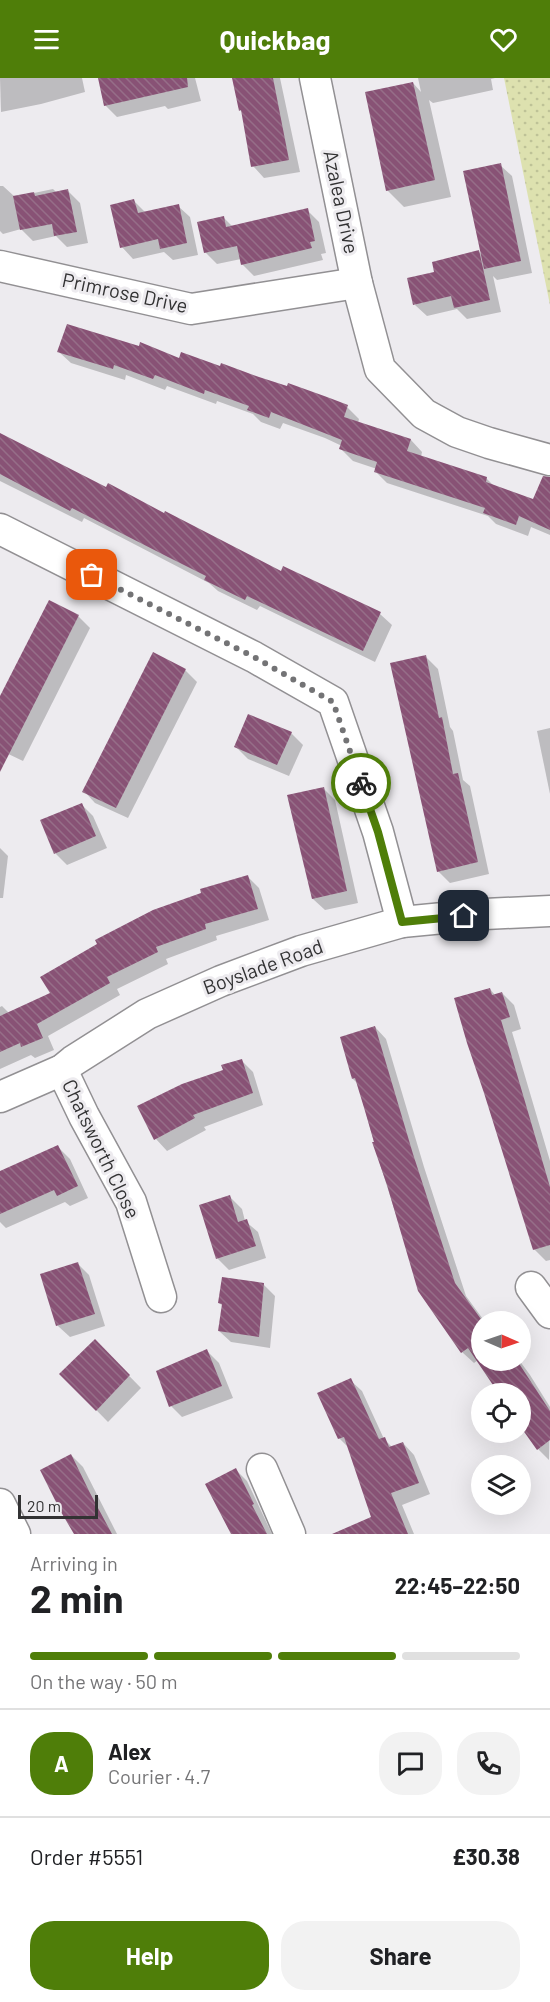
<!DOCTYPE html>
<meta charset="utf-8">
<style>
body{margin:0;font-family:Barlow,sans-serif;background:#f2f2f2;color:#202124;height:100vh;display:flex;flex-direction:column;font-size:22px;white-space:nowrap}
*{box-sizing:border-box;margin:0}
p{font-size:20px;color:#757577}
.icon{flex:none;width:33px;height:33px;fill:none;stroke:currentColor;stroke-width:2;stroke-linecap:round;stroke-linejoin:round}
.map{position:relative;height:1456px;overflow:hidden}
.panel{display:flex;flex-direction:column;background:#fff;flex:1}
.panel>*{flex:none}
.needle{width:39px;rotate:92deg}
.buttons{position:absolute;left:471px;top:1233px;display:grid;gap:12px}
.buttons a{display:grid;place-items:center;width:60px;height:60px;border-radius:50%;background:#fff;box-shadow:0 6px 24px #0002;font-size:30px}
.scale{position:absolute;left:18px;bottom:15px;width:80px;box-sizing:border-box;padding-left:6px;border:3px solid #323233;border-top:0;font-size:16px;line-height:21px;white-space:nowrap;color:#323233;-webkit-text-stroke:4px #edebef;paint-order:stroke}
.pin{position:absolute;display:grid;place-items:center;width:51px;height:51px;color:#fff;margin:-26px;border-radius:12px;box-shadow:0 3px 9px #0006}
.courier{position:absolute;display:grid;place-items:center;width:60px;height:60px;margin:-30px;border:4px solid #4f7e09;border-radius:50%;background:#fff;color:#222;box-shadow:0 2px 8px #0007}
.summary em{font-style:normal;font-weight:700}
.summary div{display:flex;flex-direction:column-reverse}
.summary{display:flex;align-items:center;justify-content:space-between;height:102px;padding:0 30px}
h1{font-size:39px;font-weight:700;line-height:45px}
.bar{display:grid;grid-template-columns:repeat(4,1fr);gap:9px 6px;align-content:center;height:72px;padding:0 30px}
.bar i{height:8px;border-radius:4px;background:#e0e0e0}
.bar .active{background:#4f7e09}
.bar p{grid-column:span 4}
.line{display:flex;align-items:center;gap:15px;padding:0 30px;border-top:2px solid #e0e0e0}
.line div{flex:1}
.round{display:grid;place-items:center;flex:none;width:63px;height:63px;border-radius:24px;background:#f2f2f2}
.cta{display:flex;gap:12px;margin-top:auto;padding:12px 30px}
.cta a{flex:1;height:69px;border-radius:24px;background:#4f7e09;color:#fff;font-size:24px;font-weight:700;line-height:69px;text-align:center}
.cta a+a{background:#f2f2f2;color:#202124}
header{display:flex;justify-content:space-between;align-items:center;height:78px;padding:0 30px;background:#4f7e09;color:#fff;font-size:27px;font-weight:700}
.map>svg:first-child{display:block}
.park{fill:url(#park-dots)}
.shadow{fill:#0003}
.building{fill:url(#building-back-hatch)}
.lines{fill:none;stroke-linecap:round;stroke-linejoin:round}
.minor-casing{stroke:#929093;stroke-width:33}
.minor{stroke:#fff;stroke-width:30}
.done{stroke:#737375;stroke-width:6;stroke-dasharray:0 10.8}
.route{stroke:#4f7e09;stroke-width:8}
.labels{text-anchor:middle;stroke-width:6;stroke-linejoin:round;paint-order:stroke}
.street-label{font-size:20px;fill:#323233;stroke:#edebef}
</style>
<header><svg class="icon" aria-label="menu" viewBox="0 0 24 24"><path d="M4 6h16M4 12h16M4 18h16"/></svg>Quickbag<svg class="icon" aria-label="heart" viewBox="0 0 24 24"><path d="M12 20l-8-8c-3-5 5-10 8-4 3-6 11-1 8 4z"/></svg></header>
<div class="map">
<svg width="550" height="1456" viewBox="0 0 550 1456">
<defs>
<pattern id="park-dots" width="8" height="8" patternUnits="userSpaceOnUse" patternTransform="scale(1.5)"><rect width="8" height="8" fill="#dde1af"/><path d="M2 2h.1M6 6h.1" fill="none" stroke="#bec297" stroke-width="1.8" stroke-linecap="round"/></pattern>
<pattern id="building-back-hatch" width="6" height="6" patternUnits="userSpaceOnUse" patternTransform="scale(1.5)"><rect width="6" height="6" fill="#885275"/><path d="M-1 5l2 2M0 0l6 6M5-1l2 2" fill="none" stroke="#966e88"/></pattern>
</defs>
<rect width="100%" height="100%" fill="#edebef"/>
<polygon class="park" points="504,0 550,0 550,227"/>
<g class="shadow">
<polygon points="0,0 82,0 85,14 41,26 1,34"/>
<polygon points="99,0 195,0 201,23 168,31 165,28 117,39 105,27"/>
<polygon points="234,0 280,0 300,94 264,100 253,88 243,35 240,32"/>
<polygon points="418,0 495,0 491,1 493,12 433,25 429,22 451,119 404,129 387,112 413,5 421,14"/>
<polygon points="500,87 512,98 532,195 497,202 493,198 501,234 467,241 457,231 427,238 415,227 436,195 479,174 483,178"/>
<polygon points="0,108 3,108 15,119 53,111 57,115 68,113 80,125 88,165 67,169 56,158 33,163 21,151 3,156 0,153"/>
<polygon points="134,123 146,135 178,128 190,139 198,177 173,182 164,174 133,181 122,169"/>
<polygon points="307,132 319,144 326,175 321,176 323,182 254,198 242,186 241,181 217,186 205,174 223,139 233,149"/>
<polygon points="59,274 180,281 221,290 288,310 289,307 347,329 359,341 358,345 411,362 422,374 421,379 486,400 495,409 534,423 550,418 550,457 531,449 528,458 496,446 488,438 387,405 376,394 377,391 353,383 341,371 342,368 325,360 283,345 280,351 261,344 253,336 217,323 216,326 167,308 165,312 126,297 125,302 71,285"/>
<polygon points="0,357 107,411 282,495 380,536 392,547 375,584 260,528 257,532 218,513 209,505 84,440 82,444 0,403"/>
<polygon points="78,538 90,550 23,683 0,672 0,624"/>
<polygon points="426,579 438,591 450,649 453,653 463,702 470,708 489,796 450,805 438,793"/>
<polygon points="185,592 197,604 128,740 95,725 84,713"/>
<polygon points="550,650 550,716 537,653"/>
<polygon points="291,655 303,667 289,698 248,681 236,669"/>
<polygon points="323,710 335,722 358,825 325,832 313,821"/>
<polygon points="81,726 93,738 107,770 67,787 56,776 42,743"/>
<polygon points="0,770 8,778 3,820 0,820"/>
<polygon points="247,798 259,810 269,842 216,858 217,862 166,881 168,886 117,911 120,917 48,958 54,972 35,980 31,977 0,991 0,929 2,928 9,935 52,916"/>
<polygon points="490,911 495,917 502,915 514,927 521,951 512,954 550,1083 550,1182 546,1183 534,1171"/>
<polygon points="375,949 386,961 424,1089 466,1218 485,1244 482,1244 482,1282 519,1282 530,1297 550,1329 549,1382 538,1371 520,1316 478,1282 474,1285 462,1274 420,1213 380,1086 358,1006 353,1001"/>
<polygon points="241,982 253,994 263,1027 204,1049 206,1052 167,1073 156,1061 225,993"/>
<polygon points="58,1069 70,1081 88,1120 70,1128 65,1124 6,1150 0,1144 0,1096"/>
<polygon points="230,1119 242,1131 245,1143 258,1154 266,1180 229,1192 217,1180"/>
<polygon points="77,1185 89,1197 105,1248 70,1259 58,1248 42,1197"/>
<polygon points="263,1206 275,1218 270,1270 231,1264 219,1253 223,1228 219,1225"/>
<polygon points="95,1263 141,1310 108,1344 61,1296"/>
<polygon points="207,1273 219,1285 233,1320 182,1339 171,1328"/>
<polygon points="350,1302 362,1313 384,1361 392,1369 403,1365 414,1377 430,1416 402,1427 414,1456 348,1456 346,1452 373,1440 349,1370 339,1360"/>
<polygon points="71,1377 83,1389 117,1456 76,1456 42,1392"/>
<polygon points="236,1392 247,1403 272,1456 232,1456 207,1407"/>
</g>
<g class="building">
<polygon points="98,0 187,0 188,9 104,28"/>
<polygon points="232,0 273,0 289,82 251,89 241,32 239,33"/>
<polygon points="413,4 435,102 386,113 365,14"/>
<polygon points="501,85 521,183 484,191 463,93"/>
<polygon points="68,111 77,154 54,158 52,146 20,152 13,118 34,114 35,118"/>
<polygon points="134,121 138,135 179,126 187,165 160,171 158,161 120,170 110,127"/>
<polygon points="308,130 315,163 310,164 312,170 241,187 237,168 204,175 197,144 224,138 226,149"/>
<polygon points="479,172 490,222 454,230 451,218 413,227 407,200 434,194 432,184"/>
<polygon points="67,246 139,268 140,264 179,280 181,274 220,288 221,285 259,299 287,308 288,305 327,319 348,327 344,339 411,361 407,373 487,399 486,404 533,421 543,398 550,399 550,452 519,438 516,447 483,435 485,430 374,394 377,384 339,371 342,362 271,334 269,340 247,332 249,328 205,312 204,316 155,297 153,301 114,287 113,291 57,274"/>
<polygon points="0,355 106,409 108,405 164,435 165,433 281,493 283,488 381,534 363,573 247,518 245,522 204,502 206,498 168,479 72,430 70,433 0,396"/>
<polygon points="49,522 79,537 0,694 0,618"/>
<polygon points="153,574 186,591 116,730 82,714"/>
<polygon points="426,577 439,640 442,639 453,696 458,695 478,784 437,794 390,585"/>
<polygon points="248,636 292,654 277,687 234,669"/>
<polygon points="324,709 347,813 312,821 287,717"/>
<polygon points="82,725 96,758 54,776 40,742"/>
<polygon points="248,797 258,831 205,846 206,851 156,869 158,874 107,899 110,905 37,946 43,960 21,969 20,965 0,974 0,938 50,915 40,899 97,866 95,862 153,832 201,815 200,811"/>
<polygon points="490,910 492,917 502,914 510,939 501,942 550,1109 550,1167 533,1172 484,1015 467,965 454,920"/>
<polygon points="375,948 413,1076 455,1205 483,1244 482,1282 512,1282 515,1286 518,1284 550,1333 550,1362 537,1372 520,1348 520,1316 499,1316 468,1270 461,1275 418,1213 387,1107 372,1064 374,1064 365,1033 355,1000 352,1001 340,959"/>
<polygon points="242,981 253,1015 193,1037 195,1040 154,1062 137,1028 182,1006 223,992 221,987"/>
<polygon points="58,1067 78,1108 57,1118 54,1112 0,1136 0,1093"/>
<polygon points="230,1117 238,1144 247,1141 256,1168 216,1181 199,1127"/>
<polygon points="78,1184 95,1236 56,1248 40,1196"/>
<polygon points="222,1199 264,1205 259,1259 218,1253 222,1226 218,1225"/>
<polygon points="95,1261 130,1297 96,1333 59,1296"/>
<polygon points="207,1271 222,1308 169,1329 156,1293"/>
<polygon points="351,1300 379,1361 385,1359 389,1369 403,1364 419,1405 391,1415 408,1456 332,1456 371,1439 344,1359 338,1361 317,1315"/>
<polygon points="71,1376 90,1415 112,1456 74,1456 61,1434 40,1392"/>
<polygon points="236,1390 254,1426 252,1427 267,1456 231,1456 205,1406"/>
</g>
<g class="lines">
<defs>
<g id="minor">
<polyline points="315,0 357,205 380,291 424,336 457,354 489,365 550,382"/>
<polyline points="0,188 191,231 357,205"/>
<polyline points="0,451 254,579 333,624 378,754 402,844"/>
<polyline points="62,992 84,1038 131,1124 161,1219"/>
<polyline points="0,1019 62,992 73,983 147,936 221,903 301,873 402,844 485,836 550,833"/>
<polyline points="531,1209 550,1235"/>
<polyline points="262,1391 290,1456"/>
<polyline points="0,1426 15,1456"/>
</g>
</defs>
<use href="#minor" class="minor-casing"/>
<use href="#minor" class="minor"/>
</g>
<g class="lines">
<polyline class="done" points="92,497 254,579 333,624 361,705"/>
<polyline class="route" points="361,705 378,754 402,844 464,838"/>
</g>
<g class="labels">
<g class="street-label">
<text transform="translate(341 124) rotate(78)" y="7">Azalea Drive</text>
<text transform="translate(125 215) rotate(12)" y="7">Primrose Drive</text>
<text transform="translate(263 889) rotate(-20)" y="7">Boyslade Road</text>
<text transform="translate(101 1071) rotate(64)" y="7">Chatsworth Close</text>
</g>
</g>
</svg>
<div class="buttons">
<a><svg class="needle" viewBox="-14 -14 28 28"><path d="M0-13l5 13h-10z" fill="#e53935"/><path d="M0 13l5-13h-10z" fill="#757577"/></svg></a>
<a><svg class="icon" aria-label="locate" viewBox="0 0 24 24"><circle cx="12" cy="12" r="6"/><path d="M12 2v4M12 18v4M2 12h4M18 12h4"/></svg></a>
<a><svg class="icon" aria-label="layers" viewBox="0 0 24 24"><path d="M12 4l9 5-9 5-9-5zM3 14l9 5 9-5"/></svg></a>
</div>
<div class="scale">20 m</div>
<div class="pin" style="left:92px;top:497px;background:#ea580c"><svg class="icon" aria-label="bag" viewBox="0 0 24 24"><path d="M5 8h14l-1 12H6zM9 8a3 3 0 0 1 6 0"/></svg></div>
<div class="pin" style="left:464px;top:838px;background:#1f2937"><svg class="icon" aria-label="home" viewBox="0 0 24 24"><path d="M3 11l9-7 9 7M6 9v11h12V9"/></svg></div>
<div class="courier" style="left:361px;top:705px"><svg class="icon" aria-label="bike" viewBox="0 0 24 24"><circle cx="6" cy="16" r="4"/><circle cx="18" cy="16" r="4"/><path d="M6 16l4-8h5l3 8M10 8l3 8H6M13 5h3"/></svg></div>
</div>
<section class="panel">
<div class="summary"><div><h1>2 min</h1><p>Arriving in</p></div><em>22:45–22:50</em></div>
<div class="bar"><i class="active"></i><i class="active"></i><i class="active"></i><i></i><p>On the way · 50 m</p></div>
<div class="line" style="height:108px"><b class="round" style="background:#4f7e09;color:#fff">A</b><div><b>Alex</b><p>Courier · 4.7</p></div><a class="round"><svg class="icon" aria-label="chat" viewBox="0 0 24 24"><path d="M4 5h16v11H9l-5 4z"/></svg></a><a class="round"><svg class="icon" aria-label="phone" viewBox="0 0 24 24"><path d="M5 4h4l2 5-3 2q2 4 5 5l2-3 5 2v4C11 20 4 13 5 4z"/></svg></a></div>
<div class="line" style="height:78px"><div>Order #5551</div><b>£30.38</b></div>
<div class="cta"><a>Help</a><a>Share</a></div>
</section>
